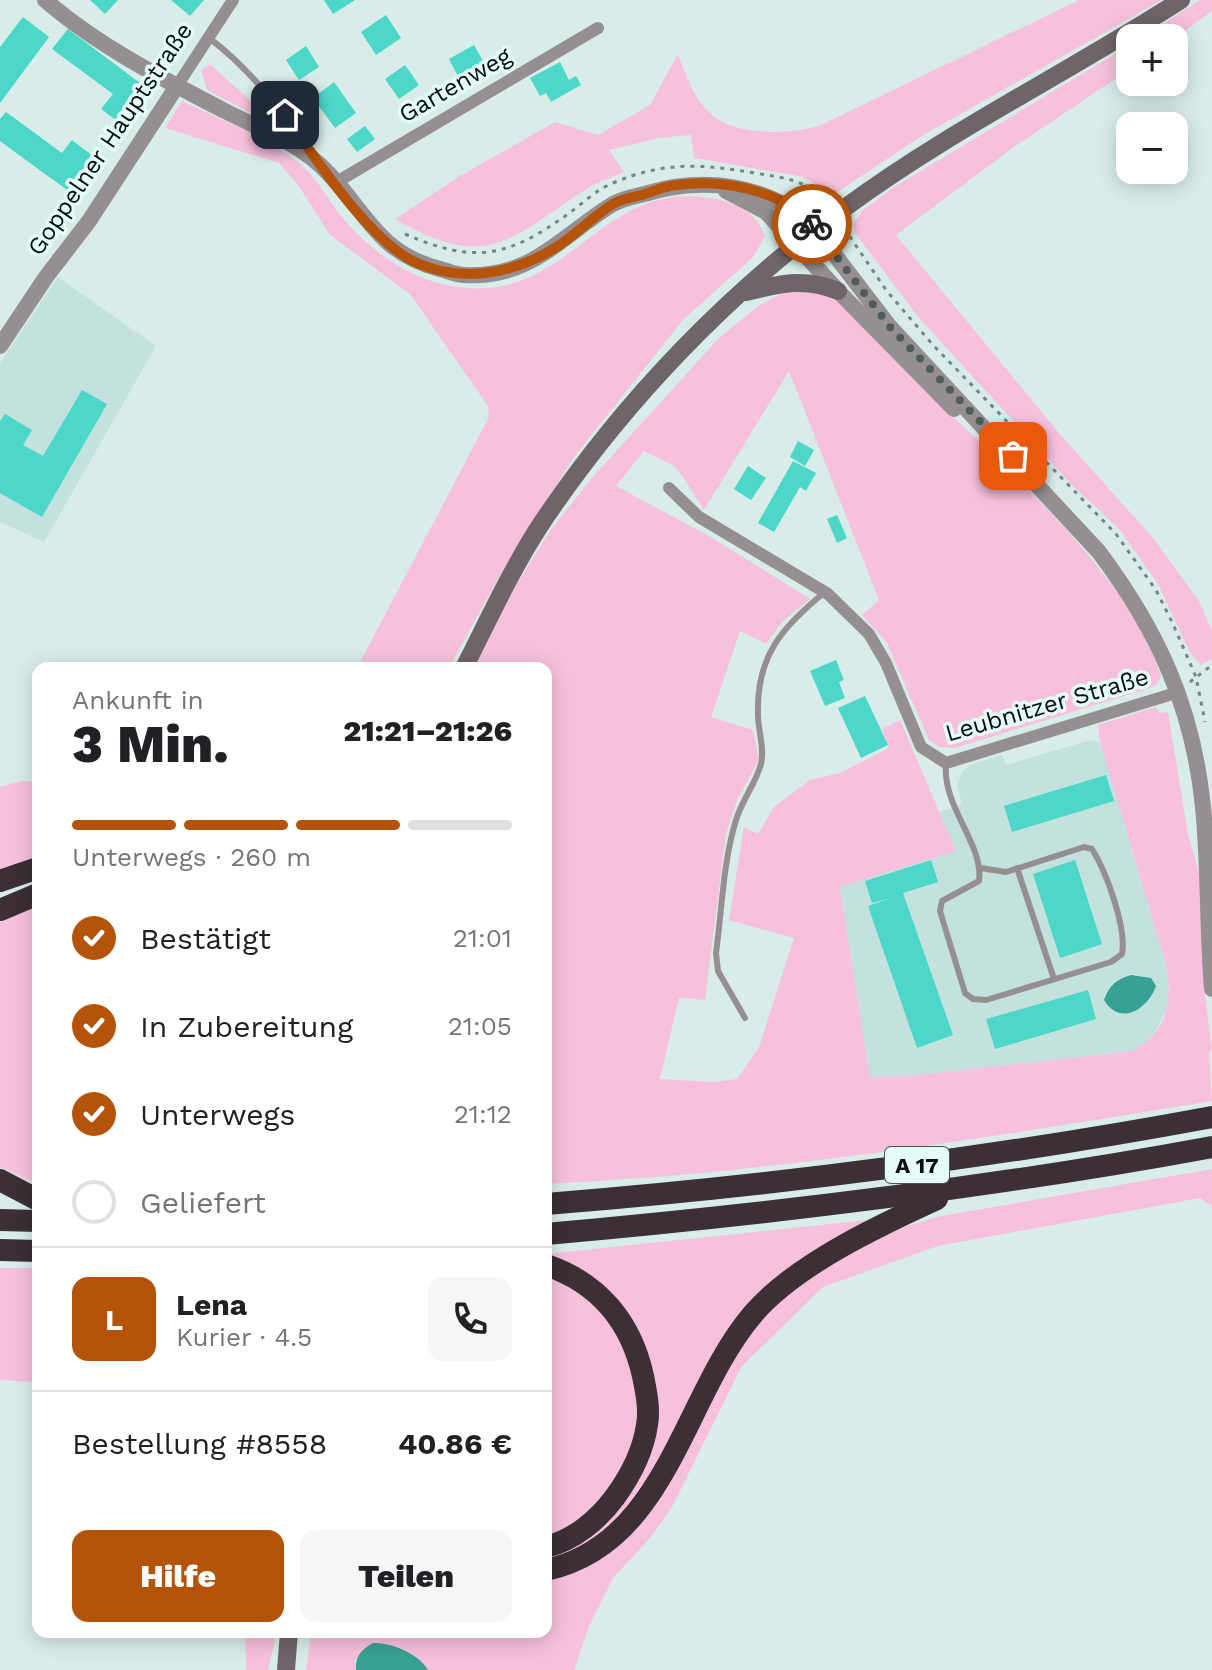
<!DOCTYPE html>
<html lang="de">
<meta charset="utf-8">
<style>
body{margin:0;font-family:"Work Sans",sans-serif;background:#f6f6f6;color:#202124;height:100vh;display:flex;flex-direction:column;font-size:30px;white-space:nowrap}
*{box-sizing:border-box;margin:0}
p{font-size:26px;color:#757577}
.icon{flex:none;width:44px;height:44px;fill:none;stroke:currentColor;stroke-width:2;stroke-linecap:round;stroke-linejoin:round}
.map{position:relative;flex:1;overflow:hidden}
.details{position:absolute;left:32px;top:662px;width:520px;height:976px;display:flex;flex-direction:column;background:#fff;border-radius:16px;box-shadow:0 4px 20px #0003}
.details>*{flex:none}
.tools{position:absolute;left:1116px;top:24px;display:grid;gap:16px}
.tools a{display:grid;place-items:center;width:72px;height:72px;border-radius:16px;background:#fff;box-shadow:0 4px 20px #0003;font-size:40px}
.pin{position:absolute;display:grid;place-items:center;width:68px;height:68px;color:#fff;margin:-34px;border-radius:16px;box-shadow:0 4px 12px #0006}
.courier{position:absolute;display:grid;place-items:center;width:80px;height:80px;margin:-40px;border:6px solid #b45309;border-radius:50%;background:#fff;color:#222;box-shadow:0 2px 10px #0007}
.headline em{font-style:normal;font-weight:800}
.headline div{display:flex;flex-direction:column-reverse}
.headline{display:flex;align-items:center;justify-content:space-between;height:136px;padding:0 40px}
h1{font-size:52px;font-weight:800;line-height:60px}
.bar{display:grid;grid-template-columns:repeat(4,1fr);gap:12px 8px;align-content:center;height:96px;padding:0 40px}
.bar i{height:10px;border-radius:6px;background:#e0e0e0}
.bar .current{background:#b45309}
.bar p{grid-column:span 4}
.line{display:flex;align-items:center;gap:20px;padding:0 40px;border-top:2px solid #e0e0e0}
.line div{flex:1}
.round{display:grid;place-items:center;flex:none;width:84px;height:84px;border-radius:16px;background:#f6f6f6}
ol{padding:0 40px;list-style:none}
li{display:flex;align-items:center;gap:24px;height:88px}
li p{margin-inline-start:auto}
li .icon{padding:8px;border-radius:50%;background:#b45309;color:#fff;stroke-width:4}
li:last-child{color:#757577}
li i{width:44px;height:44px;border:4px solid #e0e0e0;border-radius:50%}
.action{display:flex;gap:16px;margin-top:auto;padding:16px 40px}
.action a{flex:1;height:92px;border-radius:16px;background:#b45309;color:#fff;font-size:32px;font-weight:800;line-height:92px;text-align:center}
.action a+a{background:#f6f6f6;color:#202124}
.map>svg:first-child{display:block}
.built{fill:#c3e2dd}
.green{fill:#f7c1dd}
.water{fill:#38a195}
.building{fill:#4cd7c8}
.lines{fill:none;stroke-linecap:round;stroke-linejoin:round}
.path{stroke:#778583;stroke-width:3;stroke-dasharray:4 6;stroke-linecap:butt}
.service{stroke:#968f92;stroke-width:6}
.minor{stroke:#968f92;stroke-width:12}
.tertiary{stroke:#968f92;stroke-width:16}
.secondary{stroke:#6f646a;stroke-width:18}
.motorway{stroke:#3c2f36;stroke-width:22}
.done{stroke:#505c5a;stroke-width:8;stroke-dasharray:0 14.4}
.route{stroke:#b45309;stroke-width:10}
.labels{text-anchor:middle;stroke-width:7;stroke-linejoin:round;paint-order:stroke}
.shield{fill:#e5fbf7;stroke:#4a5553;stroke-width:2}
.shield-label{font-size:22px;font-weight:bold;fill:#070e0d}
.street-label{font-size:24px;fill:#070e0d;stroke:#e5fbf7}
</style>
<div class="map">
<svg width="1212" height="1670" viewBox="0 0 1212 1670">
<rect width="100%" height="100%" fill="#d8edea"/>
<g class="built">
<polygon points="58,277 156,346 44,542 0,522 0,363"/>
<polygon points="1091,740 1100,742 1167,968 1170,1002 1156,1030 1144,1045 1133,1051 911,1076 870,1078 840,887 955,851 940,812 962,804 957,784 963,771 970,765 1002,755 1006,765"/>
</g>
<g class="green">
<path d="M1079 0H1162L920 137 830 197 811 181 799 176 694 158 691 135 658 138 609 150 624 172C611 178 596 182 585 190 507 241 488 272 395 219L460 176 555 122 598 135 650 105 678 54C686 75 694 99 711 114 737 137 789 134 819 126Z"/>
<polygon points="1200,0 1212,0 1212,11 1174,39 1141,38"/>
<polygon points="1130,45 1130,69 1014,147 896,235 1059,433 1154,539 1199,601 1212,631 1212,659 1201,665 1190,653 1158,584 1120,530 1071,484 919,318 855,233 853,224 863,210 894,187"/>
<polygon points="210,64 263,112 260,118 207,90 201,70"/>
<path d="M182 101C220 119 262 135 295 160 315 175 324 193 338 212 374 258 428 293 489 288 579 280 612 175 720 200 740 205 758 215 765 236L754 256 683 320 574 457 501 573 449 668H357L489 417 488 406 410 294 330 235 298 185 279 163 165 128Z"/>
<path d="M805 290 825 293 841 302C871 333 900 364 930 394 1009 473 1124 568 1161 676L1156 685 1147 689 955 748 940 747 929 740 887 643 862 615 879 600 789 371 704 510 681 474 674 466 644 451 616 486 709 536 810 599 782 622 766 644 740 631 711 717 753 730 759 760 738 798 726 834 705 1000 679 998 660 1079 714 1082 737 1079 759 1047 794 938 729 920 744 827 758 834 774 807 810 780 840 773 889 748 882 729 900 720 956 851 840 887 870 1077 911 1076 1133 1051C1167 1032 1172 1003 1167 968L1100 742 1098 725 1156 707 1159 713 1168 712 1188 834 1200 876 1204 987 1212 1049 1209 1054 1212 1101C992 1137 769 1174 546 1184V668H474L516 585 550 531 591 479 718 339 758 306 785 292Z"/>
<polygon points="22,781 38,782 38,861 0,873 0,787"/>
<polygon points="38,903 38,1184 0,1167 0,922"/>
<path d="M1212 1169V1206L1200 1198 938 1246 823 1287 742 1366 671 1509 650 1538 613 1578 590 1624 574 1670H428C419 1655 399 1649 383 1643L355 1660 356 1670H306L311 1632H546V1579L604 1555 748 1334 795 1287 886 1233 936 1217Z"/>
<polygon points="868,1220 768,1290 640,1497 584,1548 546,1563 546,1555 632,1489 648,1362 546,1254"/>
<polygon points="0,1268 38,1268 38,1382 0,1380"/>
<polygon points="546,1272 592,1298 619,1330 640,1398 631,1457 597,1510 546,1540"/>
<polygon points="245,1632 277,1632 268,1670 246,1670"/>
</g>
<g class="water">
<path d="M1131 975 1151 978 1156 986C1148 1009 1120 1027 1104 1000 1109 986 1116 979 1131 975Z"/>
<path d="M373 1643C391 1642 419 1654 428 1670H356C355 1656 361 1650 373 1643Z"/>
</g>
<g class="building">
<polygon points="90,0 118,0 105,14"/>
<polygon points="171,0 204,0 190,16"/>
<polygon points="324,0 355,0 333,14"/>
<polygon points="386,15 401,38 376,55 361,32"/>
<polygon points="23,17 49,37 0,103 0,47"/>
<polygon points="68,29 144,86 117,121 101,109 113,94 52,49"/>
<polygon points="474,45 486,66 460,80 449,59"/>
<polygon points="306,46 319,67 299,80 286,60"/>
<polygon points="560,62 569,80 576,76 581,85 551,102 546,93 540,96 530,78"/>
<polygon points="405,65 419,85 399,99 385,79"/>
<polygon points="334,82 356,113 335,128 313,98"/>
<polygon points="6,112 62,153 72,140 93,156 67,190 0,141 0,119"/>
<polygon points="365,126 375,139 357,152 347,139"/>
<polygon points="82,390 107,404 42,517 0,493 0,421 5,414 32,430 23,445 43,456"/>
<polygon points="798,441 814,450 805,466 790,457"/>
<polygon points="793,461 816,473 806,491 800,487 774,532 758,523"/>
<polygon points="748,466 766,478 751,500 734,489"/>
<polygon points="837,515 847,538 837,543 827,519"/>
<polygon points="836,660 844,680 839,682 845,698 825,706 810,671"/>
<polygon points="865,696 888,745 861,758 838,708"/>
<polygon points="1106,775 1114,801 1012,832 1004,806"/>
<polygon points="931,860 938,882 903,893 953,1035 917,1048 868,906 891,898 872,903 865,881"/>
<polygon points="1075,860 1102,944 1060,958 1033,874"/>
<polygon points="1088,990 1096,1019 995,1049 986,1019"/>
</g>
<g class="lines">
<g class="path">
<polyline points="844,228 886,290 932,344 1116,534 1156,590 1173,624 1196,677 1205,722"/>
<path d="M405 234C474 264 507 258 568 214 582 204 597 189 613 183 665 161 701 164 755 173 782 178 808 179 825 202"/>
<polyline points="1190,682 1212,665"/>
</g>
<g class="service">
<path d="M209 38C249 68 279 107 308 148"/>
<path d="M946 764C942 807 984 844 979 881L942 901 940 911 965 993 973 999 986 1000 1111 962 1122 954C1127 928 1106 871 1092 849L1084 847 1006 872 981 868"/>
<polyline points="1017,868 1054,979"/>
<path d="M745 1018 718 971 716 953C722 910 723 862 736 820 742 800 756 783 761 764 765 748 758 731 758 715 756 656 782 627 825 592"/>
</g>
<g class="minor">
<polyline points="177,86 233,0"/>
<polyline points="335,183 598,28"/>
<polyline points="669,488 699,517 828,594 869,634 886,663 921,747 946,763 1179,692"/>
</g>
<g class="tertiary">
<path d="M45 0C98 46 163 79 225 111 256 127 294 141 320 165 365 207 374 252 440 269 448 271 456 275 464 275 532 279 562 235 613 204 623 198 637 196 648 193 703 177 761 184 808 220L890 327 1099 552C1158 631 1193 707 1203 807 1209 867 1207 928 1212 989"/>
<polyline points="726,191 766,212 838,291 954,409"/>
<polyline points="0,346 46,277 89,221 177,86"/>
</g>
<g class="secondary">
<path d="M746 292C780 284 804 277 838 291"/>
<path d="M464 668C489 619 511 570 541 524 622 403 728 292 846 207 952 129 1071 71 1181 0"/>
<polyline points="286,1670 289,1632"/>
</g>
<g class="motorway">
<polyline points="0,881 38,868"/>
<polyline points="0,910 38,894"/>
<polyline points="0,1180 38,1200"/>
<path d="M546 1204C769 1186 992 1158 1212 1117"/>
<polyline points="0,1220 38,1221"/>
<path d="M546 1234C770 1214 991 1188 1212 1147"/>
<polyline points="0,1250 38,1251"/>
<path d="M546 1265C599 1283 631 1322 643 1376 646 1391 650 1409 647 1425 643 1452 631 1475 615 1497 598 1520 574 1540 546 1547"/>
<path d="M546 1570C667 1544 683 1396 753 1314 795 1265 878 1226 937 1199"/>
</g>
</g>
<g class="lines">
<polyline class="done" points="812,224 890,327 1013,456"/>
<path class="route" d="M285 115C314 157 371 243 417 263 463 283 513 274 555 248 576 235 592 217 613 204 621 199 632 197 642 195 653 191 665 186 677 185 721 179 780 189 812 224"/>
</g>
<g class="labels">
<rect class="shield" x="885" y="1147" width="64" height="36" rx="6"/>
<g class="shield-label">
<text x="917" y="1173">A 17</text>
</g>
<g class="street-label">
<text transform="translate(455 85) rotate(-30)" y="8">Gartenweg</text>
<text transform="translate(110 139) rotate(-56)" y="8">Goppelner Hauptstraße</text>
<text transform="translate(1047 705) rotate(-16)" y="8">Leubnitzer Straße</text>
</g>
</g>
</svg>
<div class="tools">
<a>+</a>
<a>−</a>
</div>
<div class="pin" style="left:1013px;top:456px;background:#ea580c"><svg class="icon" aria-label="bag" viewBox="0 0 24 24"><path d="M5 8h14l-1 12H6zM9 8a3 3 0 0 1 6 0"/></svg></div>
<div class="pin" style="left:285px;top:115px;background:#1f2937"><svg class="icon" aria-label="home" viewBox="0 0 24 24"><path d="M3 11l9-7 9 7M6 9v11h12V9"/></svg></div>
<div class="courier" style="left:812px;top:224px"><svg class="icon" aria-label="bike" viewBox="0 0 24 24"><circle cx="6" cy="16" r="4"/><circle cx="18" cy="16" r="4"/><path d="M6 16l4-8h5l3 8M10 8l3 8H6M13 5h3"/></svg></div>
<section class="details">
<div class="headline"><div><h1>3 Min.</h1><p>Ankunft in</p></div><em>21:21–21:26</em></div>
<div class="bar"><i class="current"></i><i class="current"></i><i class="current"></i><i></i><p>Unterwegs · 260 m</p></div>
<ol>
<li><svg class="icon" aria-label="check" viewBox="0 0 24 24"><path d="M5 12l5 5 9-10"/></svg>Bestätigt<p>21:01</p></li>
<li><svg class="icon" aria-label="check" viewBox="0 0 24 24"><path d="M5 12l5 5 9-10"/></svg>In Zubereitung<p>21:05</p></li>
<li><svg class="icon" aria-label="check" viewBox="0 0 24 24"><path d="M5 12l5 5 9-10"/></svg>Unterwegs<p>21:12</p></li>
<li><i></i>Geliefert</li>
</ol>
<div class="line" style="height:144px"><b class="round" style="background:#b45309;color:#fff">L</b><div><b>Lena</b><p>Kurier · 4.5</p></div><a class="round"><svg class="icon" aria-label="phone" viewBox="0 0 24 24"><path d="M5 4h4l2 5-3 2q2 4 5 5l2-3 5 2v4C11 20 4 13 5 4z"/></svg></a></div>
<div class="line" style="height:104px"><div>Bestellung #8558</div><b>40.86 €</b></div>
<div class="action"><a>Hilfe</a><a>Teilen</a></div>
</section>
</div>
